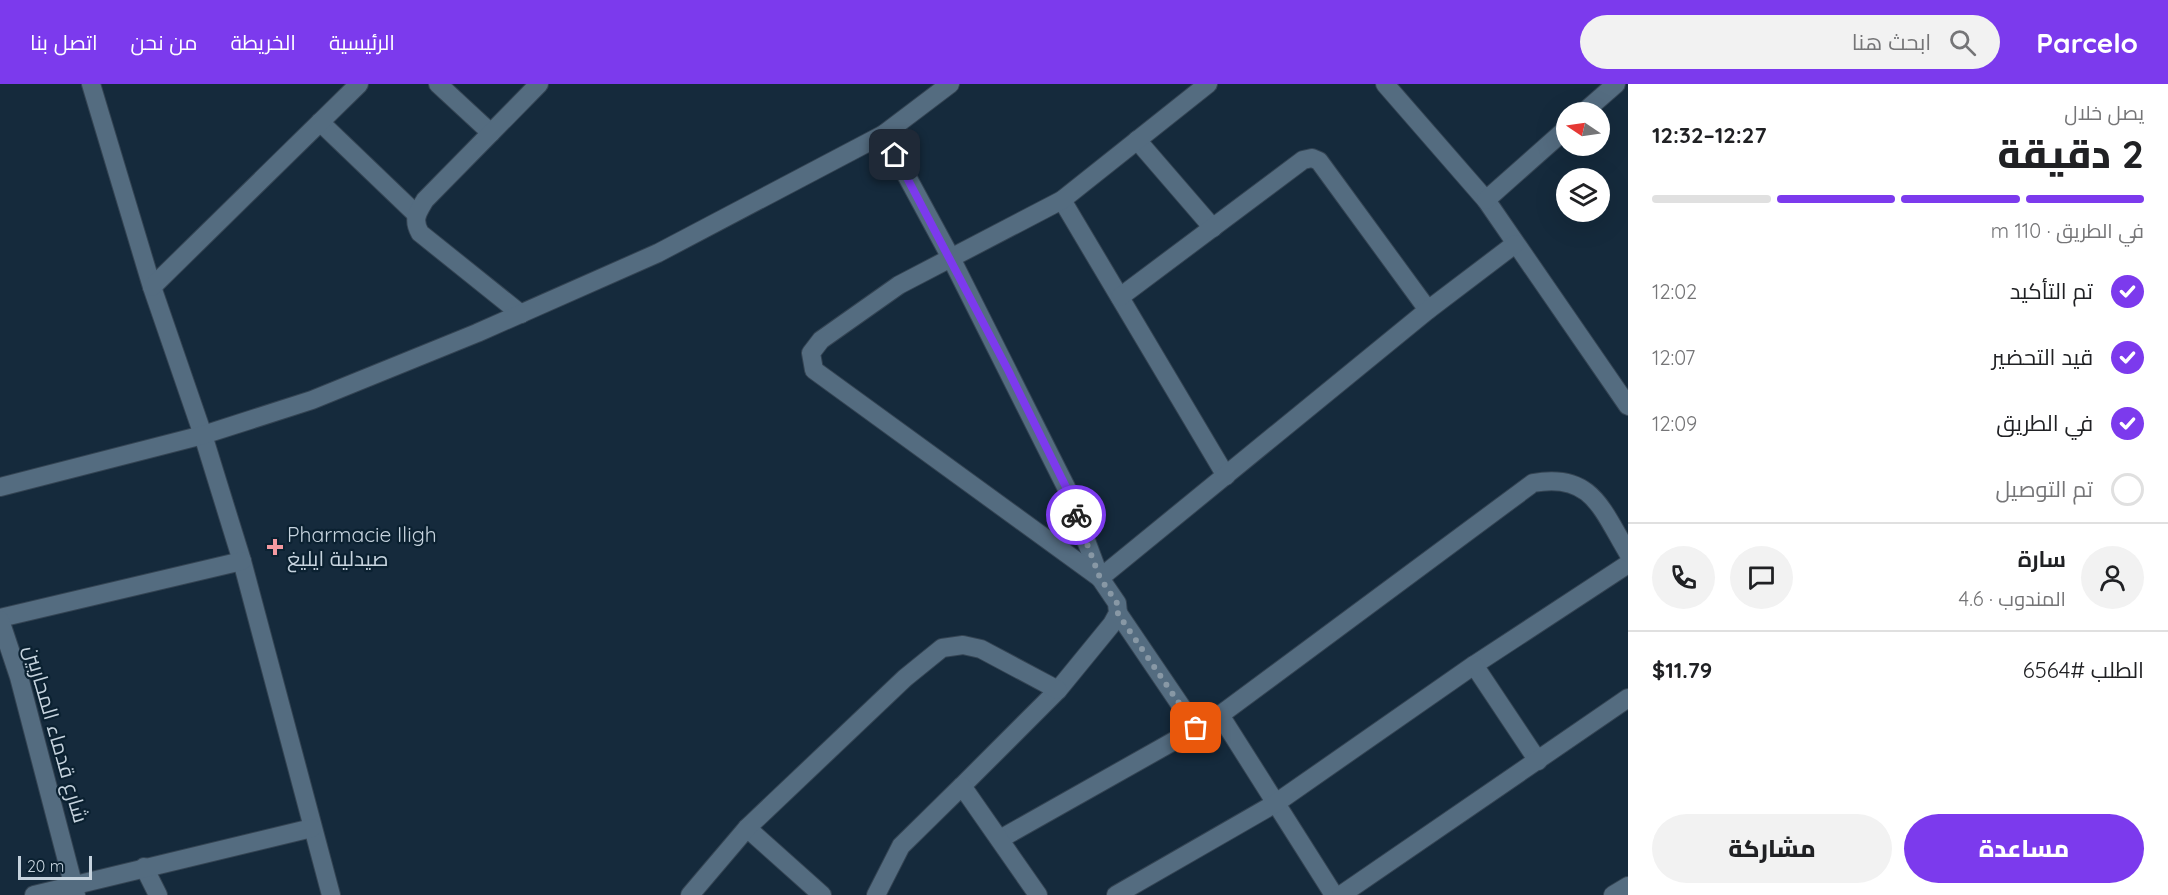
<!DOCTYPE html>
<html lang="ar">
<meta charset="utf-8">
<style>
body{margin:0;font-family:Quicksand,Cairo,sans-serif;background:#f2f2f2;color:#202124;direction:rtl;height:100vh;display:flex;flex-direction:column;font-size:22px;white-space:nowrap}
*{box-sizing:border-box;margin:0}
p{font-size:20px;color:#757577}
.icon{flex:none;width:33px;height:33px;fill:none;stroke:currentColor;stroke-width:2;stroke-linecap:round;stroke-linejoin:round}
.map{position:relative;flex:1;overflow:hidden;direction:ltr}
.side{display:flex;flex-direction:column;background:#fff;width:540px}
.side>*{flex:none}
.needle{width:39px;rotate:283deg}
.buttons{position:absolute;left:1556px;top:18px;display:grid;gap:12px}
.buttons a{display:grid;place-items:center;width:54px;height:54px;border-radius:50%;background:#fff;box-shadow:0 6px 24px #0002;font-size:30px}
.scale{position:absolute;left:18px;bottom:15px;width:74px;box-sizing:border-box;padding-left:6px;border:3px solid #c6d3de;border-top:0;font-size:16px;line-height:21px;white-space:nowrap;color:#c6d3de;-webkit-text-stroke:4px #0b2131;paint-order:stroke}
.pin{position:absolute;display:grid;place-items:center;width:51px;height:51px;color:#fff;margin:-26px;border-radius:12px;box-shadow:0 3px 9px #0006}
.courier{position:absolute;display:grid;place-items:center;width:60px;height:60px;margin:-30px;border:4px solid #7c3aed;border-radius:50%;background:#fff;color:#222;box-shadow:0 2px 8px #0007}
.summary em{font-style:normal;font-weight:800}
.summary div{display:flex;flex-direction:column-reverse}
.summary{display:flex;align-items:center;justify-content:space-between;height:102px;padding:0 24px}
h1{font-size:39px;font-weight:800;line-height:45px}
.bar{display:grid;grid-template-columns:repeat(4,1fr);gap:9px 6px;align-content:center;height:72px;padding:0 24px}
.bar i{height:8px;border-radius:4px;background:#e0e0e0}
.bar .on{background:#7c3aed}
.bar p{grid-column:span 4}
.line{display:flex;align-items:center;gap:15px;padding:0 24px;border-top:2px solid #e0e0e0}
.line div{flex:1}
.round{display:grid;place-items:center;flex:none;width:63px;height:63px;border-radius:32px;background:#f2f2f2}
ol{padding:0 24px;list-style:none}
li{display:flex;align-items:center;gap:18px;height:66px}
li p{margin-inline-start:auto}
li .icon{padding:6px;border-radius:50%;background:#7c3aed;color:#fff;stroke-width:4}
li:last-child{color:#757577}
li i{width:33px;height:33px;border:3px solid #e0e0e0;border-radius:50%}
.button{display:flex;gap:12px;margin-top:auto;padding:12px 24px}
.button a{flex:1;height:69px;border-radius:36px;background:#7c3aed;color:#fff;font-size:24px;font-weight:800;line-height:69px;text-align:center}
.button a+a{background:#f2f2f2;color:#202124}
header{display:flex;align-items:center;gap:36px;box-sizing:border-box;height:84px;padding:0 30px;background:#7c3aed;color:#fff}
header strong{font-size:28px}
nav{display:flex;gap:33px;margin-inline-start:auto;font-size:21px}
.search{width:420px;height:54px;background:#f2f2f2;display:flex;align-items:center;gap:15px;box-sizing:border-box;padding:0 21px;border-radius:33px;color:#757577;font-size:22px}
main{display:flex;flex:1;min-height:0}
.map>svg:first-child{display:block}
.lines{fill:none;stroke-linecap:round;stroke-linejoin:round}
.minor-casing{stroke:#344453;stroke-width:20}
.minor{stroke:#546c80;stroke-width:18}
.done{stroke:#8898a5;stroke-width:6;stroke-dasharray:0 10.8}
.route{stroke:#7c3aed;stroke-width:8}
.poi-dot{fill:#f49aa1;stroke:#0b2131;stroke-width:2}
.labels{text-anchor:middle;stroke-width:4.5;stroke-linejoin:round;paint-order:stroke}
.poi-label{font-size:21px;fill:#c6d3de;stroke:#0b2131;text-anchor:start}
.street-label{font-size:21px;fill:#c6d3de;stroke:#0b2131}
</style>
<header>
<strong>Parcelo</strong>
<div class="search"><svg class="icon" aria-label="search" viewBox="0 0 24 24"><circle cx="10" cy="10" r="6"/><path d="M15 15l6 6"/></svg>ابحث هنا</div>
<nav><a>الرئيسية</a><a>الخريطة</a><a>من نحن</a><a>اتصل بنا</a></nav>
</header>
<main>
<section class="side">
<div class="summary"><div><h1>2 دقيقة</h1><p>يصل خلال</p></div><em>12:27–12:32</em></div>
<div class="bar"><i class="on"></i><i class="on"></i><i class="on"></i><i></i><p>في الطريق · 110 m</p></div>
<ol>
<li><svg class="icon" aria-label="check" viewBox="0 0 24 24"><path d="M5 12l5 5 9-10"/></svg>تم التأكيد<p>12:02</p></li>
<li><svg class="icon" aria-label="check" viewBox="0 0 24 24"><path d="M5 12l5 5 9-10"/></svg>قيد التحضير<p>12:07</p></li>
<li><svg class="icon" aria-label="check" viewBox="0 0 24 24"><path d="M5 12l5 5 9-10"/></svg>في الطريق<p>12:09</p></li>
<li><i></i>تم التوصيل</li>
</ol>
<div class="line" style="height:108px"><a class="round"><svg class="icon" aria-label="person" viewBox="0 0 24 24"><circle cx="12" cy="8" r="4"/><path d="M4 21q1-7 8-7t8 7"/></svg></a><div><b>سارة</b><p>المندوب · 4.6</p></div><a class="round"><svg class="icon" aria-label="chat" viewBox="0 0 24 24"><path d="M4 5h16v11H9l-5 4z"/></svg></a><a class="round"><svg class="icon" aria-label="phone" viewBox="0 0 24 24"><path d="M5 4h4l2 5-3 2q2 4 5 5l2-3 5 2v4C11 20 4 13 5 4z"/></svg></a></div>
<div class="line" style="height:78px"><div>الطلب #6564</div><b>$11.79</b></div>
<div class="button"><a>مساعدة</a><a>مشاركة</a></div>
</section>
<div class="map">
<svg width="1628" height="811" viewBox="0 0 1628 811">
<rect width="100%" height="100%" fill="#152a3c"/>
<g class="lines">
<defs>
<g id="minor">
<polyline points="91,0 152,203 203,351 242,477 331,811"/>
<polyline points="438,0 491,49"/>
<polyline points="1385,0 1486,116 1628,322"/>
<polyline points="1584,28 1616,0"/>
<polyline points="320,38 416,130"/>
<polyline points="884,50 951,174 1066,403 1100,494 1117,519 1118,529 1112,540 1058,606 962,702"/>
<polyline points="1137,56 1213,144"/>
<polyline points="1062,116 1226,392"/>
<polyline points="1486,116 1566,45"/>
<polyline points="152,203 359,0"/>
<polyline points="1120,213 1303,76 1312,74 1319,77 1428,226"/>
<path d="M521 230 420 149C412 135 418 128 425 116L539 0"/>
<polyline points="0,403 203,351 312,316 477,249 658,169 884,50 950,0"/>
<polyline points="1100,494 814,286 811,269 821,256 899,201 1062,116 1208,0"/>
<polyline points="1100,494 1428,226 1515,160"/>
<polyline points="1118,529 1196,644"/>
<polyline points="0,534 242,477"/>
<polyline points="0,536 19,593 76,811"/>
<polyline points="1474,581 1628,480"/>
<polyline points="1220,631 1334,811"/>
<polyline points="747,744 822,811"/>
<path d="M1000 755 1220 631 1533 399C1592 388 1602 426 1628 469"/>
<polyline points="144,783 158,811"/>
<polyline points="34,811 312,744"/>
<polyline points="690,811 747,744 905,594 942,564 963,561 981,565 1058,606"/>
<polyline points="876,811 901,762 962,702 1038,811"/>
<polyline points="1116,811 1276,719 1474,581 1538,677"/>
<polyline points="1341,811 1628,614"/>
<polyline points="1613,811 1628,802"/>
</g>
</defs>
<use href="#minor" class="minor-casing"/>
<use href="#minor" class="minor"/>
</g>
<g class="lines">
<polyline class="done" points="1076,431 1100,494 1117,519 1118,530 1196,644"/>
<polyline class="route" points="895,71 1008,286 1066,403 1076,431"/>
</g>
<path class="poi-dot" d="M272 454h6v6h6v6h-6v6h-6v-6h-6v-6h6z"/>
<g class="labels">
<g class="poi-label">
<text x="287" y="458">Pharmacie Iligh<tspan x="287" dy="24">صيدلية ايليغ</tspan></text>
</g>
<g class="street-label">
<text transform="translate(56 650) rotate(74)" y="7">شارع قدماء المحاربين</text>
</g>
</g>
</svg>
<div class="buttons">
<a><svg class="needle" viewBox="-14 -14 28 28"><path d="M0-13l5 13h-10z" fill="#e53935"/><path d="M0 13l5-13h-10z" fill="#757577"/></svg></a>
<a><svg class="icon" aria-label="layers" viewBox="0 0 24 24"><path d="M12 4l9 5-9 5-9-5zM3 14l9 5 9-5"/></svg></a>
</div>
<div class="scale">20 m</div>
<div class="pin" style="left:1196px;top:644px;background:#ea580c"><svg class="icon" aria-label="bag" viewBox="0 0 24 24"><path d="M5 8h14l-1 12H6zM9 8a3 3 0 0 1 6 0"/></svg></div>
<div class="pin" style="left:895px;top:71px;background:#1f2937"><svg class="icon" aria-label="home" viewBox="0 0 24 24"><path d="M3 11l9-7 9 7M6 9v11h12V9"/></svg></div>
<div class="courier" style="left:1076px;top:431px"><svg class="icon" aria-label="bike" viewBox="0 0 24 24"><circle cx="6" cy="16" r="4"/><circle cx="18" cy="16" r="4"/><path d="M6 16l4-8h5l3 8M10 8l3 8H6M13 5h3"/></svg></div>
</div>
</main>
